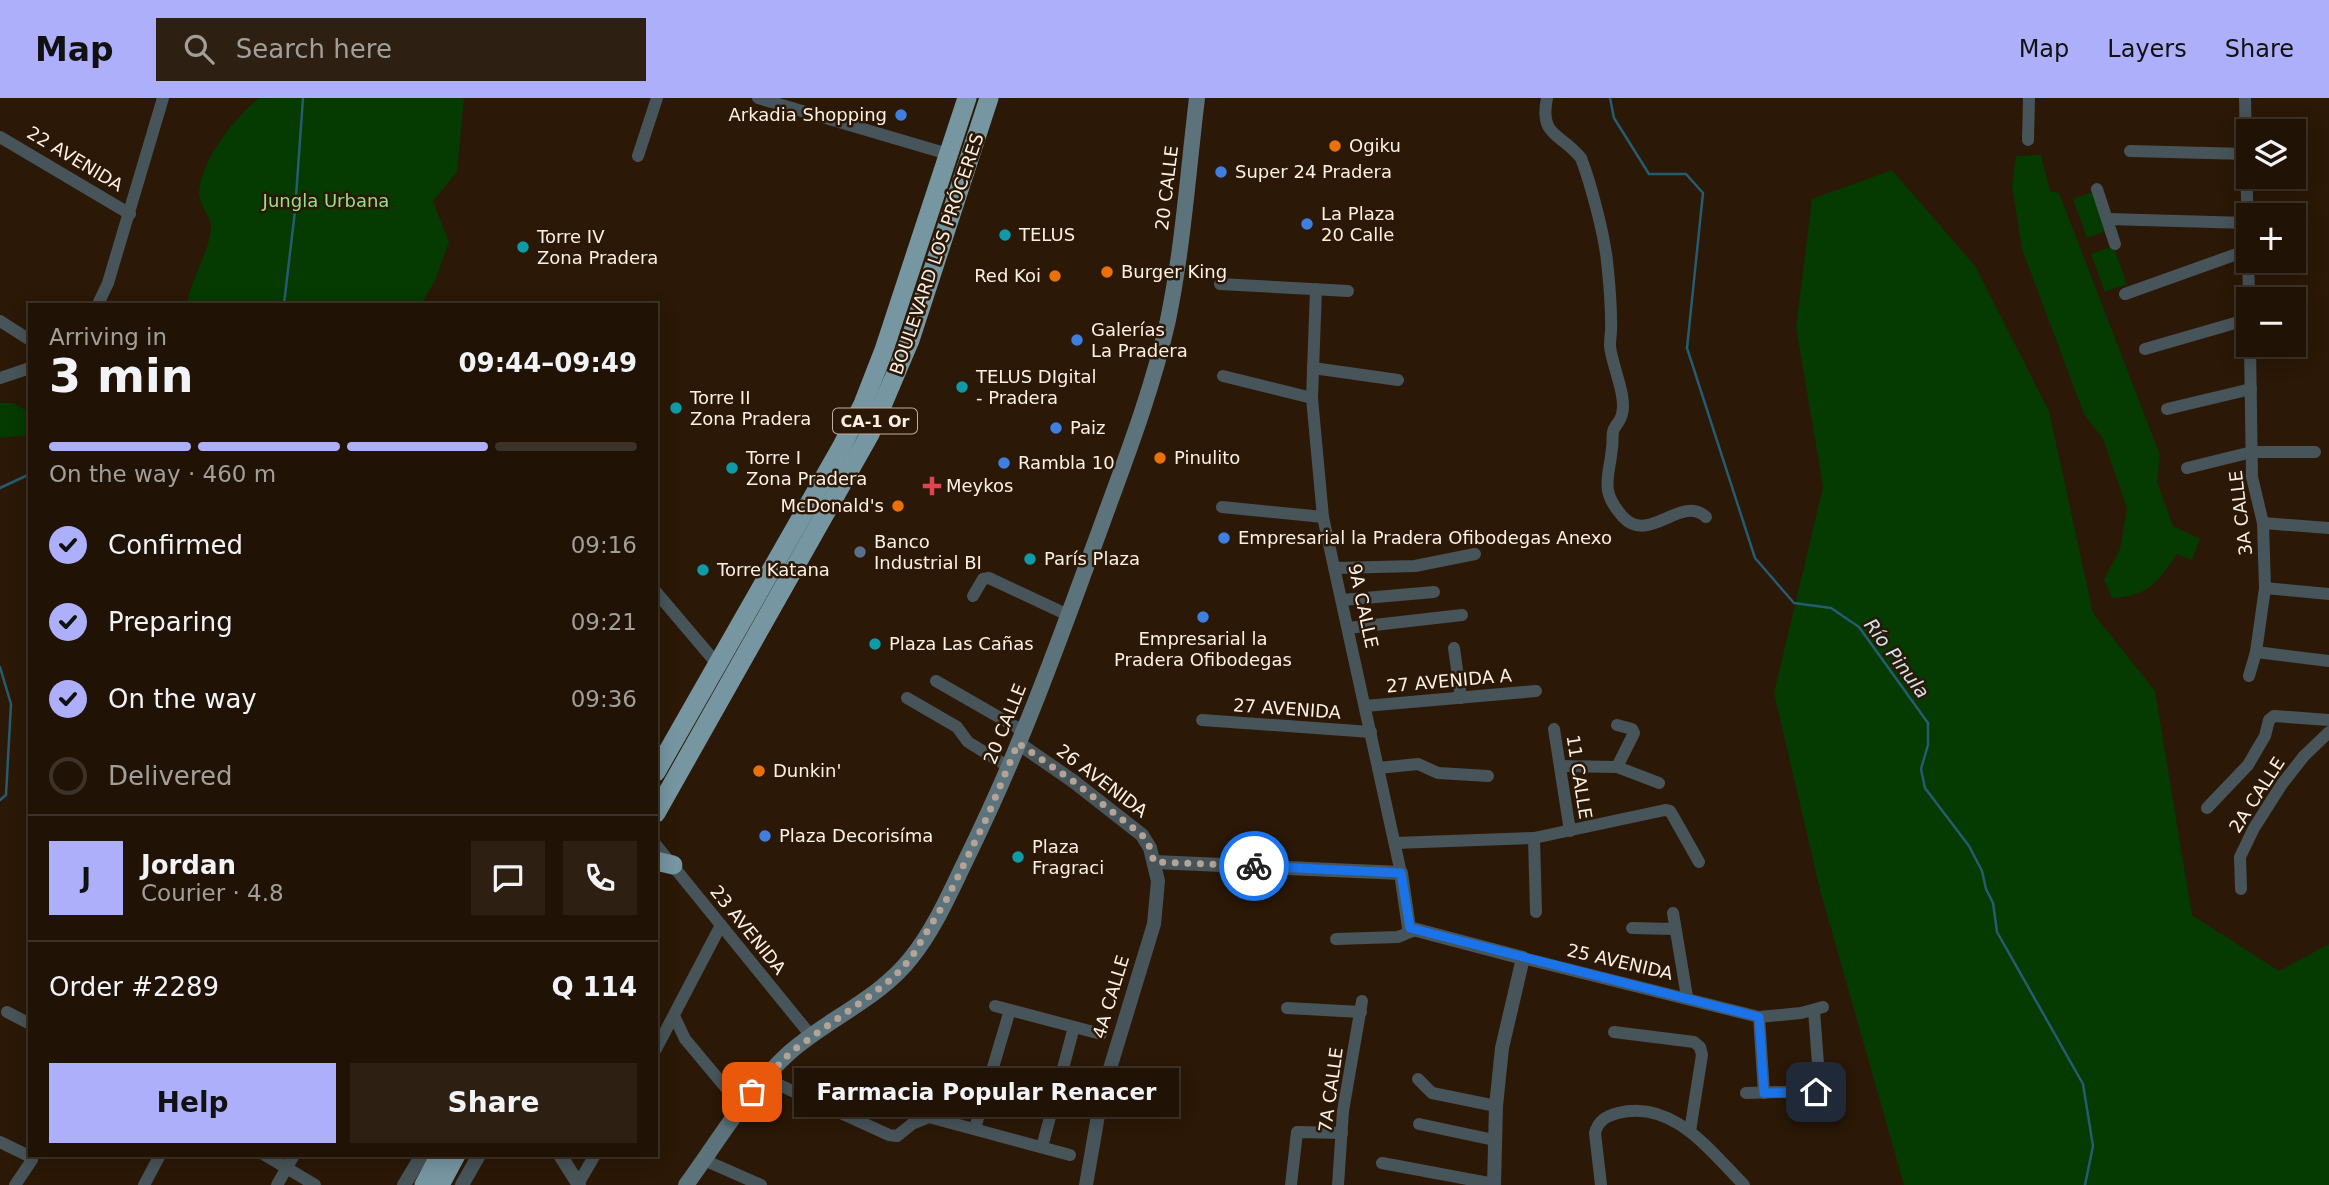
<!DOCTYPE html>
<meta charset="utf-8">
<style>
body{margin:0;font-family:"DejaVu Sans",sans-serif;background:#2d2013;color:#f1f3f6;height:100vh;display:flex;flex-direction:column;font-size:26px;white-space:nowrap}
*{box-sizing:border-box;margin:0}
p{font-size:23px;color:#a29e9a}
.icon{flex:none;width:38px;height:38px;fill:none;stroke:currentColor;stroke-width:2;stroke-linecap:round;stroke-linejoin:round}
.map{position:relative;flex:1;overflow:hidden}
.side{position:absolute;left:28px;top:205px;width:630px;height:854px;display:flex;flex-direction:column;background:#201205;border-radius:0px;box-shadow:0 4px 18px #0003,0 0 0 2px #3d3227}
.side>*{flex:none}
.fabs{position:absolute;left:2236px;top:21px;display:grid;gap:14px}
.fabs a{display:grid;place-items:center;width:70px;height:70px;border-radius:0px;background:#201205;box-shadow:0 4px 18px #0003,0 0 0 2px #3d3227;font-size:35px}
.pin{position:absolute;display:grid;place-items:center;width:60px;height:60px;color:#fff;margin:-30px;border-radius:14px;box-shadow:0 4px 10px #0006}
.courier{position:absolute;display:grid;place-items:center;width:70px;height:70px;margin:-35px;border:5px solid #1a73e8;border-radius:50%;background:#fff;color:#222;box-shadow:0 2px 9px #0007}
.bubble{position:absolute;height:49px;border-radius:0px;background:#201205;box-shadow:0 4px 18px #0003,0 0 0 2px #3d3227;font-size:23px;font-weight:700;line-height:49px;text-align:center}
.overview em{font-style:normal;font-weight:700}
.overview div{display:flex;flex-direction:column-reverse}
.overview{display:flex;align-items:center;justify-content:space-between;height:119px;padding:0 21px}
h1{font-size:46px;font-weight:700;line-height:52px}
.bar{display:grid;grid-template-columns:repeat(4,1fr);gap:10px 7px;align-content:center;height:84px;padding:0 21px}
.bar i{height:9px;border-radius:5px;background:#3d3227}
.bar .current{background:#adaffb}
.bar p{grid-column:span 4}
.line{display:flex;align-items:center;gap:18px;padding:0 21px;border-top:2px solid #3d3227}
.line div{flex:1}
.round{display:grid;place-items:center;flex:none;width:74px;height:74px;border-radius:0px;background:#2d2013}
ol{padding:0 21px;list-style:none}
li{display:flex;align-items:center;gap:21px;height:77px}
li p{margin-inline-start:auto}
li .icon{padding:7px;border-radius:50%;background:#adaffb;color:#111;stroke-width:4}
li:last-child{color:#a29e9a}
li i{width:38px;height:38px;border:4px solid #3d3227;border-radius:50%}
.cta{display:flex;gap:14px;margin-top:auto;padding:14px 21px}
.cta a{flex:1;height:80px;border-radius:0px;background:#adaffb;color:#111;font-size:28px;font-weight:700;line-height:80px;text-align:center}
.cta a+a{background:#2d2013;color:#f1f3f6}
header{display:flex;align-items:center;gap:42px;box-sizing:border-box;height:98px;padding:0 35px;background:#adaffb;color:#111}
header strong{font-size:33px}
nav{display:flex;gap:38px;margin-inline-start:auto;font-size:24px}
.search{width:490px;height:63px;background:#2d2013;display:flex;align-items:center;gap:18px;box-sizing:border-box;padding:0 24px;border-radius:0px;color:#a29e9a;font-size:26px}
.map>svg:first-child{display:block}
.green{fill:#053a00}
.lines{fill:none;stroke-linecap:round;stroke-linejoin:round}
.stream{stroke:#245c72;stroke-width:2.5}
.minor{stroke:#475459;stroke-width:12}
.tertiary{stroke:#475459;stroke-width:14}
.secondary{stroke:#5d737b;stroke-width:16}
.trunk{stroke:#7696a1;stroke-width:19}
.done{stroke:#b4a497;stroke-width:7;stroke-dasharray:0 12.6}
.route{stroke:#1a73e8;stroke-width:9}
.shop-dot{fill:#3f7fe0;stroke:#2b1807;stroke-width:2.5}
.food-dot{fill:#e8710a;stroke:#2b1807;stroke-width:2.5}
.culture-dot{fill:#0f9aa8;stroke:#2b1807;stroke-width:2.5}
.health-dot{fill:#e0444e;stroke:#2b1807;stroke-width:2.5}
.service-dot{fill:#5c6f8a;stroke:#2b1807;stroke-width:2.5}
.labels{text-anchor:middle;stroke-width:5;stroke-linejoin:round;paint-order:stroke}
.shield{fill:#2b1807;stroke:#beafa2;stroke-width:2}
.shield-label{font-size:16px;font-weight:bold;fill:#fdf0e5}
.poi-label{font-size:18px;fill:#fdf0e5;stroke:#2b1807;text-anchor:start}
.street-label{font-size:18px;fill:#fdf0e5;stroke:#2b1807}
.park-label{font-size:18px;fill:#93e288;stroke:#2b1807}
.water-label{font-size:19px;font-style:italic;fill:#cee5f0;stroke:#2b1807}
</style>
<header>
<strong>Map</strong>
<div class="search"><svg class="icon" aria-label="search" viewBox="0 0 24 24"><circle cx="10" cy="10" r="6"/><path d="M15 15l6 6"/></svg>Search here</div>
<nav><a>Map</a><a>Layers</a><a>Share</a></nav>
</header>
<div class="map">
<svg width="2329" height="1087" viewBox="0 0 2329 1087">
<rect width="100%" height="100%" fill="#2b1807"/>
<g class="green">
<path d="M259 0H464L457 74 433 103 449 144 435 183 421 206H187C191 180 209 156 211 129 211 118 198 106 199 94 203 59 233 22 259 0Z"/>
<path d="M2041 57 2050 93 2059 95 2160 357 2157 384 2173 428 2200 441 2192 462 2177 456C2157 485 2149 498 2112 500L2104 482 2120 451 2127 410 2103 341 2084 316 2022 151 2012 88 2016 58Z"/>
<polygon points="1892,72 1975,168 2049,313 2093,515 2155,593 2192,817 2279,873 2329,846 2329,1087 1904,1087 1820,792 1774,595 1823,389 1796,229 1812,101"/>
<polygon points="2095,93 2109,132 2087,140 2073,101"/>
<polygon points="2113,148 2127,186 2105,194 2091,156"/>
<polygon points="0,305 13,305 30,314 30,337 0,340"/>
</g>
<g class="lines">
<g class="stream">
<polyline points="1610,0 1614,20 1649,76 1686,76 1703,95 1687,250 1755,460 1794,505 1831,510 1859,529 1928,625 1928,647 1921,671 1925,690 1969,748 1982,773 1986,791 1993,805 1997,834 2083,986 2093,1048 2085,1087"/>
<polyline points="284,206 295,113 303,0"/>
<polyline points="0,390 30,376"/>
<polyline points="0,569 11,606 6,697 0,702"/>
</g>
<g class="minor">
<polyline points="758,0 948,56"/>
<path d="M1547 0C1539 39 1561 35 1581 60 1591 86 1604 136 1607 163 1609 182 1611 202 1611 222 1612 230 1610 239 1610 248 1612 268 1627 298 1622 316 1621 323 1614 328 1613 334 1612 340 1613 345 1612 350 1609 381 1599 392 1623 419 1649 447 1681 396 1706 419"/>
<polyline points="2245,0 2249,201"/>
<polyline points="0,39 130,116"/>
<polyline points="2028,42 2029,0"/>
<polyline points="2130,53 2246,56"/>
<polyline points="638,58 657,0"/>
<polyline points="2097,91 2115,146"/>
<polyline points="2107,121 2248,125"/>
<polyline points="1220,186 1348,193"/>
<polyline points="1316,191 1312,300 1323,419 1401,775"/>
<polyline points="2125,196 2248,152"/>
<polyline points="98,206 108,185 163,0"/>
<polyline points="0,223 30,242"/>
<polyline points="2145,251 2249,221"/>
<polyline points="1313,270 1398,282"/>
<polyline points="1223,278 1312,300"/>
<polyline points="0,280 30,270"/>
<polyline points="2167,311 2251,291"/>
<polyline points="2187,370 2252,354 2315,354"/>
<polyline points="1222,409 1323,419"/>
<polyline points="2263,425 2329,430"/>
<polyline points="1335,470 1415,468 1475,456"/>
<polyline points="2265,490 2329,496"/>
<polyline points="656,494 718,567"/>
<polyline points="973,498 983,481 989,480 1068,517"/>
<polyline points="1342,502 1434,494"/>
<polyline points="1348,530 1462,517"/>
<polyline points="1454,550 1461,600"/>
<polyline points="2256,554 2329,563"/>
<polyline points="2249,578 2256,554 2265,490 2263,425 2252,379 2250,247"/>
<polyline points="936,583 1023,633"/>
<polyline points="907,600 957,629 968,644 1009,669"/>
<polyline points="1365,608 1536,593"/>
<polyline points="1202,622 1371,634"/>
<polyline points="1554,631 1570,733"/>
<polyline points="1560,668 1617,669 1659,685"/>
<polyline points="1617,669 1634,635 1632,631 1617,627"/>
<polyline points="1378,670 1418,666 1438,675 1488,678"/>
<polyline points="2207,710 2248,667 2265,638 2269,622 2274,618 2329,622"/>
<polyline points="1534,740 1536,814"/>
<polyline points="1395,745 1534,740 1665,712 1670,713 1673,718 1699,764"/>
<polyline points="656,747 812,939"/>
<polyline points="2241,791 2240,759 2254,730 2282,686 2304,658 2329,634"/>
<polyline points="1673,815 1687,899"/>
<polyline points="1632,830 1675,831"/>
<polyline points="1336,841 1398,839 1415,832"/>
<polyline points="1523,860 1759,919 1801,915 1823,909"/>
<polyline points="995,908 1101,936"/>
<polyline points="1287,910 1361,914"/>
<polyline points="7,914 30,926"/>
<polyline points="674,918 685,941 741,1008"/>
<polyline points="1759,919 1764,995"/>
<polyline points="1614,934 1694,944 1700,949 1702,957 1690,1033"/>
<polyline points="656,951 721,827"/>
<polyline points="764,980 889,1037 897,1038 912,1026 929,1019 1070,1057"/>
<polyline points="1418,981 1432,995 1496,1008"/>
<polyline points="1746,995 1820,993 1814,912"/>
<polyline points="1419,1026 1494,1042"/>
<polyline points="975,1030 1010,912"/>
<polyline points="0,1044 31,1059 32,1062 15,1087"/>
<polyline points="1042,1049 1074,929"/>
<polyline points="265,1057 315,1087"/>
<polyline points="704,1062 761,1087"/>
<polyline points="1382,1065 1494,1086"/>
<polyline points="578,1086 595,1057"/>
<polyline points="144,1087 160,1057"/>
<polyline points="277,1087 294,1057"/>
<polyline points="1291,1087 1297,1034 1342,1035"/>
<polyline points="1338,1087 1343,1013 1362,903"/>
<path d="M1601 1087 1595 1035C1598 1023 1606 1018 1618 1015 1673 1001 1710 1053 1744 1087"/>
</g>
<g class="tertiary">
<polyline points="1018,645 1073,683 1142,737 1150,750 1158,783 1154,826 1101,1000 1086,1087"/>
<polyline points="1155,764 1401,775 1409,830 1523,860 1502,950 1496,1008 1494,1087"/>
<polyline points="560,1057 579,1087"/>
<polyline points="404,1087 422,1057"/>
<polyline points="462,1087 479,1057"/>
</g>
<path class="secondary" d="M686 1087C719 1042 747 993 789 955 827 921 879 901 911 860 933 833 948 799 963 768 983 727 1002 686 1019 644 1048 575 1073 504 1099 434 1124 365 1152 294 1168 222 1183 149 1188 74 1197 0"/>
<g class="trunk">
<polyline points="656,674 842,348 863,306 884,252 967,0"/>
<polyline points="656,715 870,336 910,242 989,0"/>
<polyline points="656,763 673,767"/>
<polyline points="424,1087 440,1057"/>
<polyline points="440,1087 456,1057"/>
</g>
</g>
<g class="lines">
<polyline class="done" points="752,994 792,953 871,897 894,879 911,860 948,799 988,717 1018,645 1073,683 1142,737 1148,744 1154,764 1254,768"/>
<polyline class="route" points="1254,768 1401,775 1410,830 1759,919 1764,995 1816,994"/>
</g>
<g class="shop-dot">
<circle cx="901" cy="17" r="7"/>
<circle cx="1221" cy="74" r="7"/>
<circle cx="1307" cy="126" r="7"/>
<circle cx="1077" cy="242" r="7"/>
<circle cx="1056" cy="330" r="7"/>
<circle cx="1004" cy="365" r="7"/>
<circle cx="1224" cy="440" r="7"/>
<circle cx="1203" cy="519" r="7"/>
<circle cx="765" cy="738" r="7"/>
</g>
<g class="food-dot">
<circle cx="1335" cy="48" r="7"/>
<circle cx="1107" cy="174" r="7"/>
<circle cx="1055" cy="178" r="7"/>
<circle cx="1160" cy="360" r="7"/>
<circle cx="898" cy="408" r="7"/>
<circle cx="759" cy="673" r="7"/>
</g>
<g class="culture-dot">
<circle cx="1005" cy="137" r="7"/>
<circle cx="523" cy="149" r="7"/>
<circle cx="962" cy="289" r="7"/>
<circle cx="676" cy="310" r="7"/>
<circle cx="732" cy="370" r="7"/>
<circle cx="1030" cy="461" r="7"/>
<circle cx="703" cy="472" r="7"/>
<circle cx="875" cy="546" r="7"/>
<circle cx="1018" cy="759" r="7"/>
</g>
<path class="health-dot" d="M928.5 377.5h7v7h7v7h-7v7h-7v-7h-7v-7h7z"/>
<circle class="service-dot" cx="860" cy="454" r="7"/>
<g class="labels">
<rect class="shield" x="833" y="310.5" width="84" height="25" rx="5"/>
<g class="shield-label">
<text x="875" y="329">CA-1 Or</text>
</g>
<g class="poi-label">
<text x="887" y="23" text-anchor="end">Arkadia Shopping</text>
<text x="1349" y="54">Ogiku</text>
<text x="1235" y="80">Super 24 Pradera</text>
<text x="1321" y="122">La Plaza<tspan x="1321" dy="21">20 Calle</tspan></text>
<text x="1019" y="143">TELUS</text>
<text x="537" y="145">Torre IV<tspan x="537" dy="21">Zona Pradera</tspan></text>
<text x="1121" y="180">Burger King</text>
<text x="1041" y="184" text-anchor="end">Red Koi</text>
<text x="1091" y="238">Galerías<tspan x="1091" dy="21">La Pradera</tspan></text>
<text x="976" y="285">TELUS DIgital<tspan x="976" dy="21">- Pradera</tspan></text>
<text x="690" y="306">Torre II<tspan x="690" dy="21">Zona Pradera</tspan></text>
<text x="1070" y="336">Paiz</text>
<text x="746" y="366">Torre I<tspan x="746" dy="21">Zona Pradera</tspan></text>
<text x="1174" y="366">Pinulito</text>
<text x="1018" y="371">Rambla 10</text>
<text x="946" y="394">Meykos</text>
<text x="884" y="414" text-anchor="end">McDonald's</text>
<text x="1238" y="446">Empresarial la Pradera Ofibodegas Anexo</text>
<text x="874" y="450">Banco<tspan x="874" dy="21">Industrial BI</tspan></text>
<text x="1044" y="467">París Plaza</text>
<text x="717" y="478">Torre Katana</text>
<text x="1203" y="547" text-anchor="middle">Empresarial la<tspan x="1203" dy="21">Pradera Ofibodegas</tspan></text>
<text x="889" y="552">Plaza Las Cañas</text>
<text x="773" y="679">Dunkin'</text>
<text x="779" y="744">Plaza Decorisíma</text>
<text x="1032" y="755">Plaza<tspan x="1032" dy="21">Fragraci</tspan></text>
</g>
<g class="street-label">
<text transform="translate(75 61) rotate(31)" y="6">22 AVENIDA</text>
<text transform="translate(1167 90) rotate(-83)" y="6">20 CALLE</text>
<text transform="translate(937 156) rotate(-71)" y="6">BOULEVARD LOS PRÓCERES</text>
<text transform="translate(2241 415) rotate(-97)" y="6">3A CALLE</text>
<text transform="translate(1363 508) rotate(78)" y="6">9A CALLE</text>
<text transform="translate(1449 583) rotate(-5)" y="6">27 AVENIDA A</text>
<text transform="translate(1287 611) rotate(4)" y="6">27 AVENIDA</text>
<text transform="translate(1005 626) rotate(-68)" y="6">20 CALLE</text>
<text transform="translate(1579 679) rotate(81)" y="6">11 CALLE</text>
<text transform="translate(1102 683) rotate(37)" y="6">26 AVENIDA</text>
<text transform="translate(2257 697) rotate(-57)" y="6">2A CALLE</text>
<text transform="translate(748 832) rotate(51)" y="6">23 AVENIDA</text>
<text transform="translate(1620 864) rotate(13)" y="6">25 AVENIDA</text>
<text transform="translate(1111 899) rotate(-73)" y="6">4A CALLE</text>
<text transform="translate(1331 992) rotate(-82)" y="6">7A CALLE</text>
</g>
<g class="park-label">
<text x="326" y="109">Jungla Urbana</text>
</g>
<g class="water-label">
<text transform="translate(1897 560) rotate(53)" y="7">Río Pinula</text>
</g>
</g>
</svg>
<div class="fabs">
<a><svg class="icon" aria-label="layers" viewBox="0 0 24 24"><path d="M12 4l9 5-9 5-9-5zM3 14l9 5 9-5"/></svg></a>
<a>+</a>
<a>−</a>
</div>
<div class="pin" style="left:752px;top:994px;background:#ea580c"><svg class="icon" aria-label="bag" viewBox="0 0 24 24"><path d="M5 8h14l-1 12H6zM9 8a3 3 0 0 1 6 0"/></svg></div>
<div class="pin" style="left:1816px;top:994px;background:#1f2937"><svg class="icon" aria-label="home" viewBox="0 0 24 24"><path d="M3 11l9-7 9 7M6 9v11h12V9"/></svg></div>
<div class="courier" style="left:1254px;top:768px"><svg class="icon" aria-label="bike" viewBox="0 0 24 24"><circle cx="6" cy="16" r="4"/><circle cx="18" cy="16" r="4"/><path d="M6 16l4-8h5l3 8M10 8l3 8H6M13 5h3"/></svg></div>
<div class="bubble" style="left:794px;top:970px;width:385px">Farmacia Popular Renacer</div>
<section class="side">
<div class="overview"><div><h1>3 min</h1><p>Arriving in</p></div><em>09:44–09:49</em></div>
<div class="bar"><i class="current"></i><i class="current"></i><i class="current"></i><i></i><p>On the way · 460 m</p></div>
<ol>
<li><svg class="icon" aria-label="check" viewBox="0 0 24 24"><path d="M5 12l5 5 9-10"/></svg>Confirmed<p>09:16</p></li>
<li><svg class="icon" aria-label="check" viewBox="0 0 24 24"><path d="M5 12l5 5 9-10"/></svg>Preparing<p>09:21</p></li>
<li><svg class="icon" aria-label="check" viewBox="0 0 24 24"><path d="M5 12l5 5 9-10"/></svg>On the way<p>09:36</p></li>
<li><i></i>Delivered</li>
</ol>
<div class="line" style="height:126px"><b class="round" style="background:#adaffb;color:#111">J</b><div><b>Jordan</b><p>Courier · 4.8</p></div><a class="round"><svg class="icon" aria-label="chat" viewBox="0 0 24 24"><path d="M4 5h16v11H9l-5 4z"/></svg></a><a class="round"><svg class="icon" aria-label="phone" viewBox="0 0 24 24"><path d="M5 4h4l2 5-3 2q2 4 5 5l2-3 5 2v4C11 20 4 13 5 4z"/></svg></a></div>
<div class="line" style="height:91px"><div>Order #2289</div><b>Q 114</b></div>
<div class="cta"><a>Help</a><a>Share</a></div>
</section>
</div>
